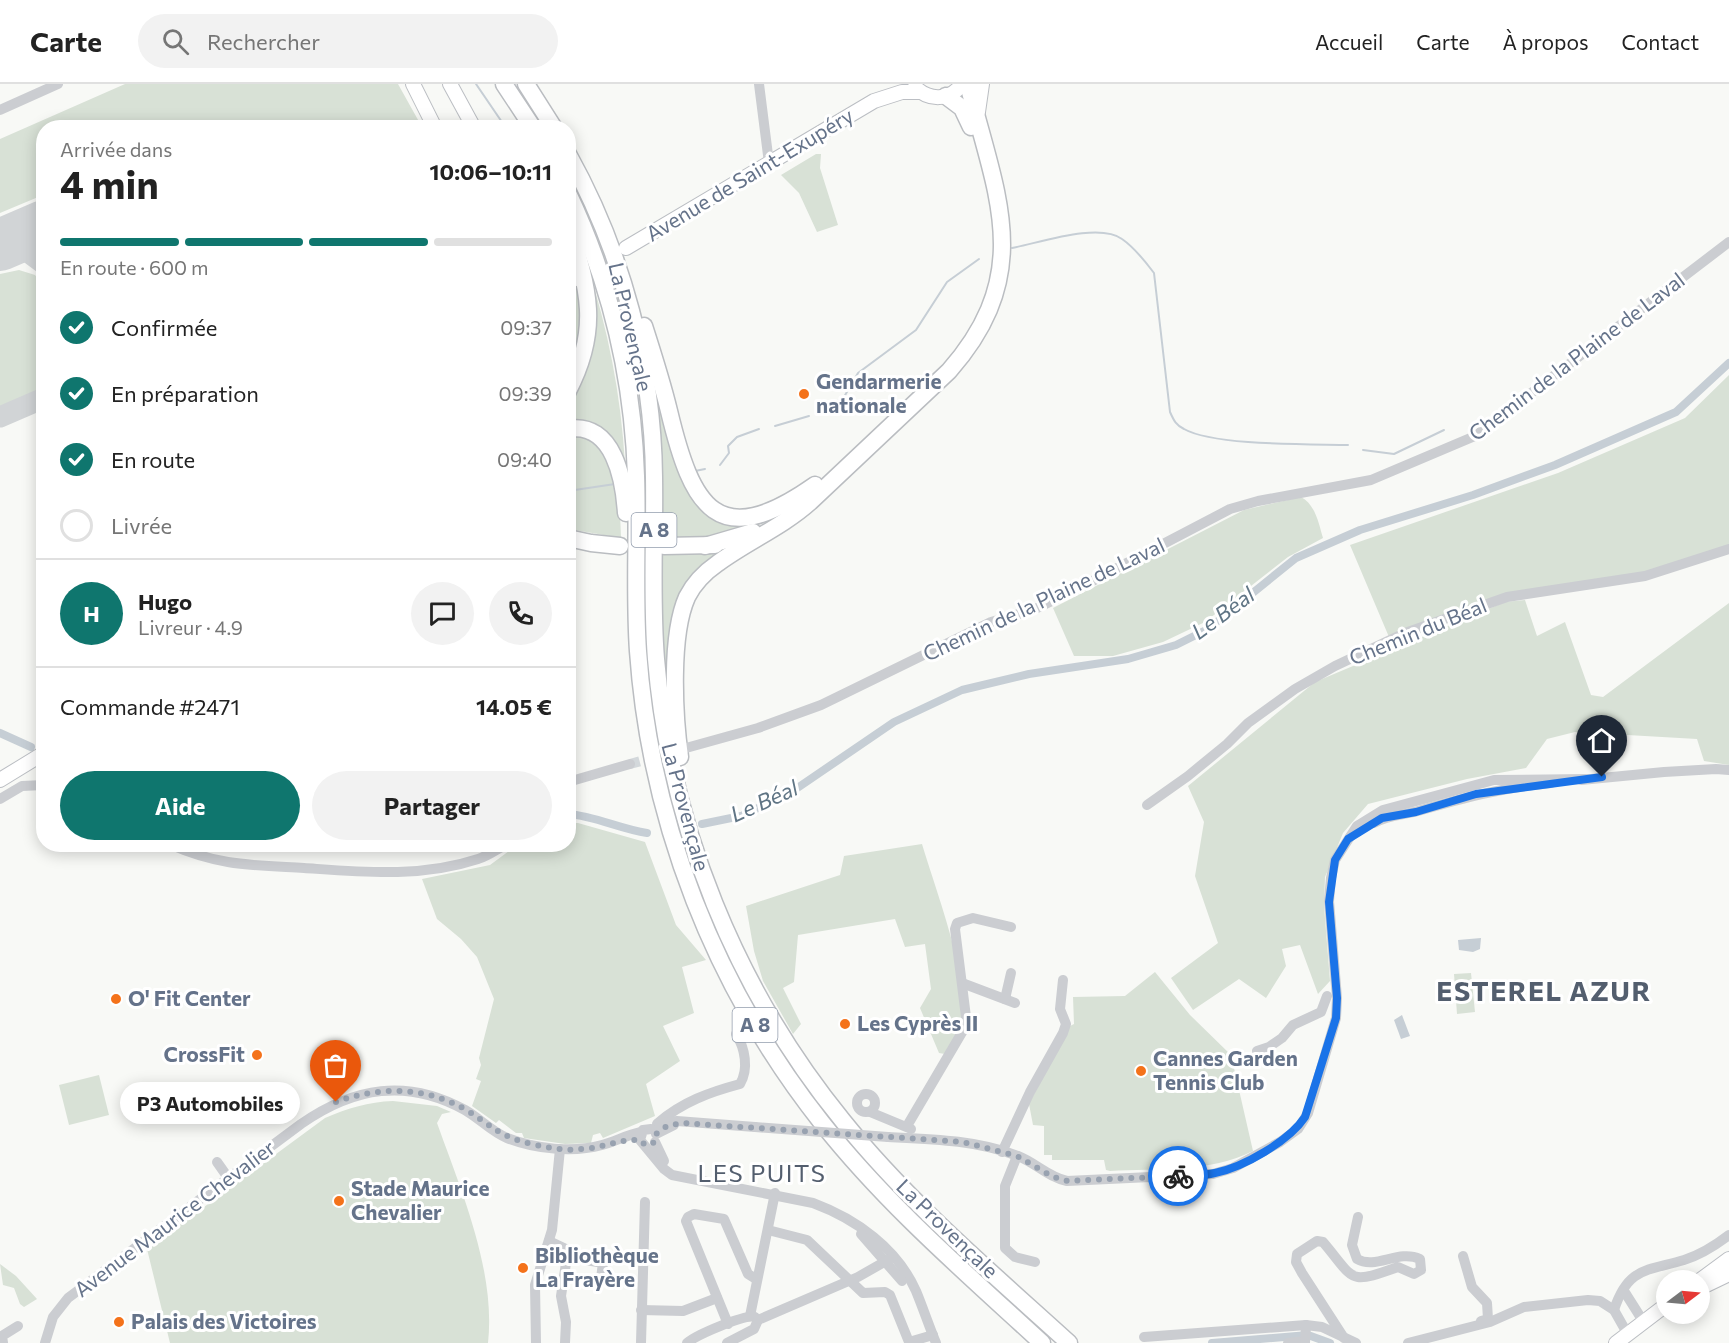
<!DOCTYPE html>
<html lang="fr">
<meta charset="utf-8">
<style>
body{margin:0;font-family:Commissioner,sans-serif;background:#f2f2f2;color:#222;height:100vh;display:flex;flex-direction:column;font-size:22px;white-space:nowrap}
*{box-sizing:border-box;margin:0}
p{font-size:20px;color:#767676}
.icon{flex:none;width:33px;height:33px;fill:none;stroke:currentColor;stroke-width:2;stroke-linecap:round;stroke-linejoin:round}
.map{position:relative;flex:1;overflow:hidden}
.panel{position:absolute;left:36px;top:36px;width:540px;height:732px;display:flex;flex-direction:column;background:#fff;border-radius:24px;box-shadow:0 3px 15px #0003}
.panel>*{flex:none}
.needle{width:39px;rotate:74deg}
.buttons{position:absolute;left:1656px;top:1186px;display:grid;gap:12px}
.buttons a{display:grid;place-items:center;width:54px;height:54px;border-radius:50%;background:#fff;box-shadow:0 3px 15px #0003;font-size:30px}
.pin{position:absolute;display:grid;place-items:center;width:51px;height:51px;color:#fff;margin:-62px -26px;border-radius:50% 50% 50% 0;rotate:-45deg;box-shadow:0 0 6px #0007}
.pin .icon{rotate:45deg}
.courier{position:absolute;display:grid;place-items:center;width:60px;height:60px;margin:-30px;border:4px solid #1a73e8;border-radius:50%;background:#fff;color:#222;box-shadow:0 2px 8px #0007}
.bubble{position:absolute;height:42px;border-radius:21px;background:#fff;box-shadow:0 3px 15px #0003;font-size:20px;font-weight:700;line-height:42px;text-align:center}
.summary em{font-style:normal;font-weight:700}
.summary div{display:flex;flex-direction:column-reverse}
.summary{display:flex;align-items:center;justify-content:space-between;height:102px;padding:0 24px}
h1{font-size:39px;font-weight:700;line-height:45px}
.bar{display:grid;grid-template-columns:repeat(4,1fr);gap:9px 6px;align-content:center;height:72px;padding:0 24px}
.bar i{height:8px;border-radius:4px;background:#e0e0e0}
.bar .on{background:#0f766e}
.bar p{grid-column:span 4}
.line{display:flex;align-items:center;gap:15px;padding:0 24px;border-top:2px solid #e0e0e0}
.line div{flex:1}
.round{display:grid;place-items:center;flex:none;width:63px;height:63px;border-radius:32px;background:#f2f2f2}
ol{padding:0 24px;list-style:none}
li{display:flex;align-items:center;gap:18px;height:66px}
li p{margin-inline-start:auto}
li .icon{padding:6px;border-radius:50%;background:#0f766e;color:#fff;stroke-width:4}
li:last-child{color:#767676}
li i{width:33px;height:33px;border:3px solid #e0e0e0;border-radius:50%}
.button{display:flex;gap:12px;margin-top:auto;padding:12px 24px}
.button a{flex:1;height:69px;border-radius:36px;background:#0f766e;color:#fff;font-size:24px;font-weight:700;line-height:69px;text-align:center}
.button a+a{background:#f2f2f2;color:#222}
header{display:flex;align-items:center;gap:36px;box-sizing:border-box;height:84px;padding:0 30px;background:#fff;border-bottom:2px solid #e0e0e0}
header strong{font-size:28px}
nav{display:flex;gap:33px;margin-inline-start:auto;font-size:21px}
.search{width:420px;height:54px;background:#f2f2f2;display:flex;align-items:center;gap:15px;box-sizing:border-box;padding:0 21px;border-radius:33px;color:#767676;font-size:22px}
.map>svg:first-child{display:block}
.green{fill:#d8e1d6}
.water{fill:#c6ced5}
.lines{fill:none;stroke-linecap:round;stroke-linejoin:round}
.stream{stroke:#c6ced5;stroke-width:2}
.canal{stroke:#c6ced5;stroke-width:8}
.taxiway{stroke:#d1d4d6;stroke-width:21}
.runway{stroke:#d1d4d6;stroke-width:52}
.minor-tunnel{stroke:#d3d8db;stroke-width:10;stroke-dasharray:10 5;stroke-linecap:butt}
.major-casing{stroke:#bbbec3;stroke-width:16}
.highway-casing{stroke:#babdc1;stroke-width:19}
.minor{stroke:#cbcdd1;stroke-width:10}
.major{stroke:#fff;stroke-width:14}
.highway{stroke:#fff;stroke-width:16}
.minor-bridge{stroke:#cbcdd1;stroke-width:10}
.done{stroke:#98a2b0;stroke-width:6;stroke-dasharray:0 10.8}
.route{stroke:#1a73e8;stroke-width:8}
.poi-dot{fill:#f4721a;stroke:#fff;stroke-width:2}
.labels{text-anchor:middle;stroke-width:6;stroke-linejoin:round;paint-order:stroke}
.shield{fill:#fff;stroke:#939dad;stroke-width:1.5}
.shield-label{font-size:20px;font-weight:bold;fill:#65738a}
.street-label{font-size:21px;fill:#65738a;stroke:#fff}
.poi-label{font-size:21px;font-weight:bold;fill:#65738a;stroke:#fff;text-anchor:start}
.water-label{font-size:22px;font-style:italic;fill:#607585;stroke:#fff}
.quarter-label{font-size:24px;letter-spacing:1.5px;fill:#535e6e;stroke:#fff}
.district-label{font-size:27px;font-weight:bold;letter-spacing:1.5px;fill:#535e6e;stroke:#fff}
</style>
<header>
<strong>Carte</strong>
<div class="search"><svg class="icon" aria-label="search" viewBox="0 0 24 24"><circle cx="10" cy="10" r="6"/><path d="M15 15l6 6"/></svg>Rechercher</div>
<nav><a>Accueil</a><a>Carte</a><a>À propos</a><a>Contact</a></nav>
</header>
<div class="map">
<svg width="1729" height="1259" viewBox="0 0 1729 1259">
<rect width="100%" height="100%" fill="#f8f9f6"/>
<g class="green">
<polygon points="125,0 398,0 422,43 44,44 43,111 0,129 0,55"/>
<polygon points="816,70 821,70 820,84 838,141 817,148 799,109 781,91"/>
<path d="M587 180C608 246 621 310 625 380L619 368 569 338V313L592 266 595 252V232Z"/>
<polygon points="19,186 35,191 43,202 43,304 0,323 0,190"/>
<polygon points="580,201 585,243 569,297 569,209"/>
<polygon points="1729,291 1729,462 1682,479 1609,496 1545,503 1389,553 1350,461 1558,389 1685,334"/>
<path d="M665 327 702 422 771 434C737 455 702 454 663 456V385L659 328Z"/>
<path d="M568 349C574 351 581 351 587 353 619 365 620 426 621 454L569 445Z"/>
<path d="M1301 413C1316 421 1319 441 1323 454L1288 473 1205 538 1163 558 1113 572H1074L1053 524 1244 426Z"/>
<polygon points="728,467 699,488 667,607 663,558 663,470"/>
<polygon points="1525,516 1537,552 1565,538 1591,611 1603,613 1729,519 1729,681 1704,677 1697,655 1575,648 1547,655 1526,684 1467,695 1368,720 1343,749 1325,793 1324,822 1330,897 1318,910 1300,861 1282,865 1286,882 1266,914 1239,895 1193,926 1171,894 1218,859 1195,792 1204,738 1188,702 1315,598 1505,518"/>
<polygon points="569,739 578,739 645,758 676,841 706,876 682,883 694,929 663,942 680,977 646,1000 655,1032 603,1054 600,1049 593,1051 591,1059 565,1060 524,1054 522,1049 516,1049 499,1036 496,1039 472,1022 481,997 476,995 481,981 479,974 494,915 477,873 461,855 437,835 422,795 490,781 517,761 568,760"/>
<path d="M922 760C934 801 973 903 962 942 959 951 950 962 945 970L939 969 920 924 931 905 925 860 905 863 895 835 798 851 794 898 783 904 801 940 793 950 763 897 754 867 746 822 840 791 844 772Z"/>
<path d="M1155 888 1190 931 1231 971 1253 1067C1210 1089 1157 1084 1110 1087L1106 1086 1104 1076H1052V1071H1044V1042L1033 1041 1029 1020 1070 942 1074 940 1073 913 1125 912Z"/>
<polygon points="1471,889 1475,928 1457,930 1454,890"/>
<polygon points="99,991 109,1031 69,1041 59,1001"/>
<path d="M393 1017 437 1022 451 1028 442 1030 437 1039C461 1106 496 1187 488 1259H170L147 1165 325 1034C348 1024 368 1018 393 1017Z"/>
<polygon points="0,1180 16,1192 37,1215 24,1223 20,1220 14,1204 3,1201"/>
</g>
<g class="water">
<polygon points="1481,854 1480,865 1473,868 1459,866 1458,856"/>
<polygon points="1402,931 1410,952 1401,955 1394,936"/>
</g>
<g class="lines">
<g class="stream">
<polyline points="476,0 506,44"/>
<path d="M1012 164C1039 159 1099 138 1122 155 1135 164 1145 177 1154 189L1170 328C1174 337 1176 341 1184 345 1214 362 1311 360 1348 361"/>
<polyline points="824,325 844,313 858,289 916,246 947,198 979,175"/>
<polyline points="775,342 809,332"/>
<polyline points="1363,366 1394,370 1444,346"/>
<polyline points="720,381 729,369 728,362 737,353 759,345"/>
<polyline points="695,387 705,385"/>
<polyline points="568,407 615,400"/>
</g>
<g class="canal">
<polyline points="0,649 31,663"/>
<path d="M568 730C595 732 620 745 647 749"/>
<polyline points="702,740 741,732 790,709 894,638 962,606 1029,590 1128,575 1176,561 1208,545 1296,474 1360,446 1473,411 1555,381 1676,328 1729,279"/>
<polyline points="405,760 425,764 460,760"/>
<polyline points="1212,1259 1308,1251 1330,1259"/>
</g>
<g class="taxiway">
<polyline points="42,143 44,143"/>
<polyline points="1,160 24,165 44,180"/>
<polyline points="0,333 44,314"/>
</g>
<polyline class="runway" points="0,161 44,142"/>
<polyline class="minor-tunnel" points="630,680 659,672"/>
<defs>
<g id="major">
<polyline points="413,0 435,44"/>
<polyline points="450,0 474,44"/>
<path d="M915 3C929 17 950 17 962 0"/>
<polyline points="978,28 982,0"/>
<polyline points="626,164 874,17 902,8 920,8"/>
<polyline points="568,198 577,194"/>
<polyline points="0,696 44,669"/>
<polyline points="1699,1197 1729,1175"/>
<polyline points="1700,1204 1729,1190"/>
<polyline points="1616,1259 1666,1221"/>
</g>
<g id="highway">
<polyline points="504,0 533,44"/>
<polyline points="526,0 554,44"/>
<polyline points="946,12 962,24 971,43"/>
<path d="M568 70C622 167 653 282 654 393 655 454 651 514 656 575 670 743 736 906 843 1037 909 1119 991 1188 1069 1259"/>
<path d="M568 109C610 198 633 293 636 392 638 450 634 509 638 567 650 738 715 904 822 1039 886 1120 966 1189 1042 1259"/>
<path d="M568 139C588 204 601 244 568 307"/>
<path d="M644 242C653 270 662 298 669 327 692 423 717 470 815 401"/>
<path d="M568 345C614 337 624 397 626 429"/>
<polyline points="568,454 591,459 620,462"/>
<polyline points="664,462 715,461"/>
<polyline points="705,462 753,448"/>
<path d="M680 673C674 631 670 551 687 513 694 499 705 488 718 479 748 457 782 443 810 418L949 287C1036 188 996 111 968 0"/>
</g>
</defs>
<use href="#major" class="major-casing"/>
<use href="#highway" class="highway-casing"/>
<g class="minor">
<polyline points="759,0 769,79"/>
<polyline points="0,26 58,0"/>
<polyline points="686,664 758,644 821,621 991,538 1033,526 1079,504 1230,425 1258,417 1371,396 1475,352 1729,158"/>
<polyline points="1581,696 1664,688 1716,685 1729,686"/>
<polyline points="568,698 630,680"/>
<polyline points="0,715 22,702 44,701"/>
<polyline points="1147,721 1188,692 1227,660 1248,639 1295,605 1335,582 1405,549 1507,513 1645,492 1729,465"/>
<path d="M1374 739C1388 731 1403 731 1418 727 1463 714 1505 703 1551 699"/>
<path d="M169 760C219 782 251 781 304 784 362 788 421 794 478 775 488 772 497 765 507 760"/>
<polyline points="962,899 1015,919"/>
<polyline points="1005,915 1011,889"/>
<polyline points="1257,967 1269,963 1282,954 1293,941 1321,928 1327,912"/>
<circle cx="866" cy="1019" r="9"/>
<polyline points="870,1028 911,1045"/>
<path d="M658 1039C682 1018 710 1008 740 1000 749 985 745 964 736 950"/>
<polyline points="657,1040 677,1037 755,1043"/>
<polyline points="907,1042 964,945 966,933 955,845 957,839 973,834 1011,843"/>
<path d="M651 1045 643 1046 640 1056 664 1085 672 1091 813 1119C856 1135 897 1164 916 1207 923 1224 929 1242 936 1259"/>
<polyline points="656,1050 674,1041"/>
<path d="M888 1053C931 1055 977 1056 1018 1072 1036 1079 1048 1093 1067 1097L1213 1090 1233 1084 1280 1058 1298 1045 1308 1029 1336 934 1337 914 1329 817 1331 794 1335 776 1357 742 1383 726 1494 696 1588 695"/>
<polyline points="655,1058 664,1077"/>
<polyline points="1002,1068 1030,1008 1063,949 1066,940 1060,925 1063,896"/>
<polyline points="1017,1072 1005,1102 1005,1164 1015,1173 1035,1178"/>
<polyline points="217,1078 229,1095"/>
<polyline points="768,1146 807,1156 863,1209 885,1208 890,1211 909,1258 933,1251"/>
<polyline points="861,1150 902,1197"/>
<polyline points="549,1157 568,1166 561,1212 566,1238 565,1259"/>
<polyline points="1463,1172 1472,1203 1487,1219 1488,1235 1481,1237"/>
<polyline points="569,1173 603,1179 601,1194 606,1198"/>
<polyline points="1624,1207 1643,1237"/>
<polyline points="641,1226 683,1227 717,1214"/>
<path d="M1614 1226C1628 1183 1647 1187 1684 1176 1700 1171 1716 1161 1729 1151"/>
<polyline points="750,1232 775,1109"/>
<polyline points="758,1236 858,1193 893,1173"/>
<polyline points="728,1240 686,1137 688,1133 694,1130 724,1135 748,1190 756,1195"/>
<polyline points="1144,1253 1306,1241 1322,1243 1356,1259"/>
<path d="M1344 1254 1302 1189 1296 1178 1297 1170 1317 1157 1323 1158C1356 1197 1347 1201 1398 1183L1414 1190 1421 1186 1420 1175C1398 1165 1376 1186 1357 1175L1352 1161 1358 1133"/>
<polyline points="3,1259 2,1252 18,1242"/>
<path d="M45 1259 53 1233 68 1214 301 1040C354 1003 407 994 465 1026 479 1034 492 1048 507 1054 535 1065 573 1069 602 1061 616 1057 627 1051 641 1048"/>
<polyline points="536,1259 535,1201 552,1146 560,1065"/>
<polyline points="641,1259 645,1118"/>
<path d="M687 1259C696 1251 745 1230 755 1233"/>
<polyline points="727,1259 754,1245 758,1236"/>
<polyline points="1288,1259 1305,1257"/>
<polyline points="1305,1259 1306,1241"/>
<polyline points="1408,1259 1490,1238 1524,1223 1588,1216 1600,1217 1614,1226 1627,1249"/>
</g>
<use href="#major" class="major"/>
<use href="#highway" class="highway"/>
<polyline class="minor-bridge" points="755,1043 888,1053"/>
</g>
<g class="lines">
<path class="done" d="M336 1018C380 1002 426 1002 468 1027 493 1043 501 1053 532 1060 548 1064 565 1067 582 1065 602 1064 619 1055 640 1056L644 1060 651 1061 656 1056V1050L667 1042 683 1039 963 1058 1017 1072 1053 1093 1068 1097 1178 1092"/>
<path class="route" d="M1178 1092C1190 1091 1203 1092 1215 1089 1244 1083 1289 1057 1305 1033L1336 934 1337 914 1329 818 1335 776 1348 755 1382 734 1416 728 1476 710 1602 693"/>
</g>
<g class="poi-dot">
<circle cx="804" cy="310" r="6"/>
<circle cx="116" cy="915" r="6"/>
<circle cx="845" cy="940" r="6"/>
<circle cx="257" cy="971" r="6"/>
<circle cx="1141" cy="987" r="6"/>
<circle cx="339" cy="1117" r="6"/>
<circle cx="523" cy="1184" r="6"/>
<circle cx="119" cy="1238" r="6"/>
</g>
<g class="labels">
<g class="shield">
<rect x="631.5" y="429" width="45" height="34" rx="4.5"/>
<rect x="732.5" y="924" width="45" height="34" rx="4.5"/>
</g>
<g class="shield-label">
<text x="654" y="453">A 8</text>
<text x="755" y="948">A 8</text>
</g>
<g class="street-label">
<text transform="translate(750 91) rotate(-31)" y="7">Avenue de Saint-Exupéry</text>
<text transform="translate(630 243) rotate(77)" y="7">La Provençale</text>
<text transform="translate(1577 273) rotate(-37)" y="7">Chemin de la Plaine de Laval</text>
<text transform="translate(1044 516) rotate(-25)" y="7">Chemin de la Plaine de Laval</text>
<text transform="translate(1418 548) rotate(-22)" y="7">Chemin du Béal</text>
<text transform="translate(685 723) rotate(75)" y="7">La Provençale</text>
<text transform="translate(175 1135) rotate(-37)" y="7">Avenue Maurice Chevalier</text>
<text transform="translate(947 1145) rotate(44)" y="7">La Provençale</text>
</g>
<g class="poi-label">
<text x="816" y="305">Gendarmerie<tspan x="816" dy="24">nationale</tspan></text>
<text x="128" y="922">O' Fit Center</text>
<text x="857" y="947">Les Cyprès II</text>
<text x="245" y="978" text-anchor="end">CrossFit</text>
<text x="1153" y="982">Cannes Garden<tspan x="1153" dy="24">Tennis Club</tspan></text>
<text x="351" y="1112">Stade Maurice<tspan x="351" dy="24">Chevalier</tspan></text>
<text x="535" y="1179">Bibliothèque<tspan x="535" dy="24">La Frayère</tspan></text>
<text x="131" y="1245">Palais des Victoires</text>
</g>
<g class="water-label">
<text transform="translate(1223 529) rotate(-36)" y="8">Le Béal</text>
<text transform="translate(764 717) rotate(-24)" y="8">Le Béal</text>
</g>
<g class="quarter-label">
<text x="762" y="1098">LES PUITS</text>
</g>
<g class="district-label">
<text x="1544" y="917">ESTEREL AZUR</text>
</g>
</g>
</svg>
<div class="buttons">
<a><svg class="needle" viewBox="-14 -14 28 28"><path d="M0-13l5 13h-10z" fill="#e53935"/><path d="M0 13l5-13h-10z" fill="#767676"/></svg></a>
</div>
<div class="pin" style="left:336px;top:1018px;background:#ea580c"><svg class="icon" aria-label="bag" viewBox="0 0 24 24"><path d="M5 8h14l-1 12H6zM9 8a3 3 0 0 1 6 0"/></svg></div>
<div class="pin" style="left:1602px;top:693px;background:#1f2937"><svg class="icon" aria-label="home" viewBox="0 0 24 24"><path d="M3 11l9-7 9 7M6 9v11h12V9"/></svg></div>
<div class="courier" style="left:1178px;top:1092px"><svg class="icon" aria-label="bike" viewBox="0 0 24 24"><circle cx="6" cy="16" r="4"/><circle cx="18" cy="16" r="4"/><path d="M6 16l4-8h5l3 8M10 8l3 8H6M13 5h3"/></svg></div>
<div class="bubble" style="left:120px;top:998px;width:180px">P3 Automobiles</div>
<section class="panel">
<div class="summary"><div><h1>4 min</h1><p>Arrivée dans</p></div><em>10:06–10:11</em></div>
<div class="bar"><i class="on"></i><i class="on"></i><i class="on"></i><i></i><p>En route · 600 m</p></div>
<ol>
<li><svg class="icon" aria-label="check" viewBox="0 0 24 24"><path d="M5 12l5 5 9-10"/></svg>Confirmée<p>09:37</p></li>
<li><svg class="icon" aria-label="check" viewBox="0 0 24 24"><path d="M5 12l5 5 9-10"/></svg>En préparation<p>09:39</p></li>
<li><svg class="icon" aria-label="check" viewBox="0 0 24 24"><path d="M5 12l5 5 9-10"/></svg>En route<p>09:40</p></li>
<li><i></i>Livrée</li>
</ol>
<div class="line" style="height:108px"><b class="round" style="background:#0f766e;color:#fff">H</b><div><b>Hugo</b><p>Livreur · 4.9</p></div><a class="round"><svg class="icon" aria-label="chat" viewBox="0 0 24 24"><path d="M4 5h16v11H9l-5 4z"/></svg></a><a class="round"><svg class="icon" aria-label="phone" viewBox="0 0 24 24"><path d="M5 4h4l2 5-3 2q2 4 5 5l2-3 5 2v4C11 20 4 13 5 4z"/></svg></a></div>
<div class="line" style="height:78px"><div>Commande #2471</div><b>14.05 €</b></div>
<div class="button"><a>Aide</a><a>Partager</a></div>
</section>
</div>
